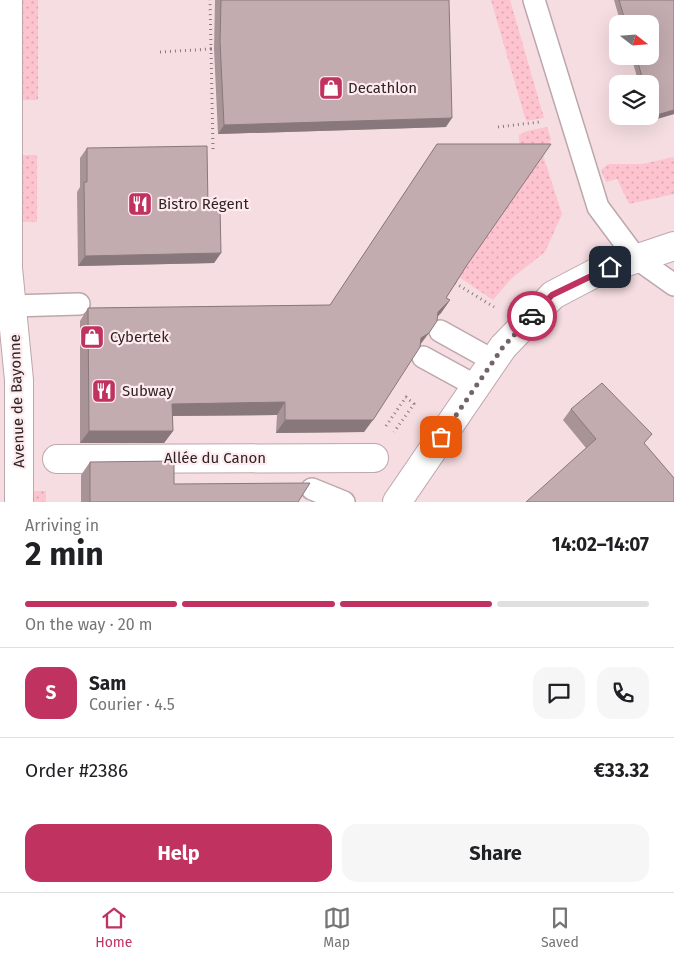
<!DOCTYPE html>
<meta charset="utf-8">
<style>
body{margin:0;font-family:"Fira Sans",sans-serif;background:#f6f6f6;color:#202124;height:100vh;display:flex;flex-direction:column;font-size:19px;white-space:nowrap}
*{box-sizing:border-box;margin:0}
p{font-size:16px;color:#757577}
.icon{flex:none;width:28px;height:28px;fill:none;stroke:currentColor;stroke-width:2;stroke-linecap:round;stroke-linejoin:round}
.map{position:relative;height:502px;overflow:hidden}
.drawer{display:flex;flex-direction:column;background:#fff;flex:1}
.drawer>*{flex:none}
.needle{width:32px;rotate:107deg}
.tools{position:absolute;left:609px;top:15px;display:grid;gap:10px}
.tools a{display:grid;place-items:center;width:50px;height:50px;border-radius:10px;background:#fff;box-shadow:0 5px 20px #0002;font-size:25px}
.pin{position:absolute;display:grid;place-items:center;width:42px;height:42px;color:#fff;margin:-21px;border-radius:10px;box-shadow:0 2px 8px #0006}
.courier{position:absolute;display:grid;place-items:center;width:50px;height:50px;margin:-25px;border:4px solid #c03260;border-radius:50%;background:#fff;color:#222;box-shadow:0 1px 6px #0007}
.overview em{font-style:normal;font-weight:700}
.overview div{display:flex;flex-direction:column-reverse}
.overview{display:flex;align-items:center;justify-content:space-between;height:85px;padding:0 25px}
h1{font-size:32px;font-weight:700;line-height:38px}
.bar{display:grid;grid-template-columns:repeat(4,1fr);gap:8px 5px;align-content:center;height:60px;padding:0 25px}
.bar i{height:6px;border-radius:4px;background:#e0e0e0}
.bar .active{background:#c03260}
.bar p{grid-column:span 4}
.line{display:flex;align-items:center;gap:12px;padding:0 25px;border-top:1px solid #e0e0e0}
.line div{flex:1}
.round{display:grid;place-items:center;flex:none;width:52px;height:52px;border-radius:15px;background:#f6f6f6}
.primary-button{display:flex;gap:10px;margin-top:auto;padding:10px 25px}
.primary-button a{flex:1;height:58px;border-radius:15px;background:#c03260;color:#fff;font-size:20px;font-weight:700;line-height:58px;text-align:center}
.primary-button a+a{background:#f6f6f6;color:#202124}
.menu{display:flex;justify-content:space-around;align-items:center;height:70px;border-top:1px solid #e0e0e0;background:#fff;font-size:14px;color:#757577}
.menu a{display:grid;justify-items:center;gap:2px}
.menu .active{color:#c03260}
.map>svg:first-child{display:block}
.grass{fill:url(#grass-dots)}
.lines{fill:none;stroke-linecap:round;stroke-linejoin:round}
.service-casing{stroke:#bea7ab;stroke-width:24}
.pedestrian-casing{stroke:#bea7ab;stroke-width:30}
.tertiary-casing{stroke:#bea7ab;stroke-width:30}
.primary-casing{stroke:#bea7ab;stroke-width:30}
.path{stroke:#8a7a7d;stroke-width:3;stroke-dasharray:1 4;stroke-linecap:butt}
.service{stroke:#fff;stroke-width:21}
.pedestrian{stroke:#fff;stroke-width:28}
.tertiary{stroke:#fff;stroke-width:28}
.primary{stroke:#fff;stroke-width:28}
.wall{fill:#a89497}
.shaded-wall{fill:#88787b}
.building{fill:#c3acb0;stroke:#88787b}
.done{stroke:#736567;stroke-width:5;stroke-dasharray:0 9}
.route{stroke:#c03260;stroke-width:6}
.labels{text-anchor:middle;stroke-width:4.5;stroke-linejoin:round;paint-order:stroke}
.poi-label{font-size:15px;fill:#2d2426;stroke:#ffebee;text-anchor:start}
.street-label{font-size:15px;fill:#2d2426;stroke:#ffebee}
</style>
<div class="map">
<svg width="674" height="502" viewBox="0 0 674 502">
<defs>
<pattern id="grass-dots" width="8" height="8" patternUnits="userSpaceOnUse" patternTransform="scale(1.25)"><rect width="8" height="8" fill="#fdc3ce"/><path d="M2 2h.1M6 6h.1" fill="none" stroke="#d9a7b1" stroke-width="1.8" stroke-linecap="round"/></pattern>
</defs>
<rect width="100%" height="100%" fill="#f5dde1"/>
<g class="grass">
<rect x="19" y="0" width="19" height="100"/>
<polygon points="491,0 510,0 544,118 526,121"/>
<polygon points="547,127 551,139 543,155 562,214 545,252 512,278 493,300 459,277 520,156 519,135 527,131"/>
<rect x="20" y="155" width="17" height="67"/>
<polygon points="674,157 674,194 629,204 617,179 606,182 601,170 608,164 642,164"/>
<rect x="33" y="491" width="13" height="11"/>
</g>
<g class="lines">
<defs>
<g id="service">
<polyline points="534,0 598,207 636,258 674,285"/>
<polyline points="12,306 79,304"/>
<polyline points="440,331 494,361"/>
<polyline points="423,357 476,386"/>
<polyline points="312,489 344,502"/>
</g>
<polyline id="pedestrian" points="57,459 374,458"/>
<polyline id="tertiary" points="397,502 503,347 553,295 597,272 674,246"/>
<polyline id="primary" points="8,0 8,268 19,380 19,502"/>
</defs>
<use href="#service" class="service-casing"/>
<use href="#pedestrian" class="pedestrian-casing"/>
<use href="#tertiary" class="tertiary-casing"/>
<use href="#primary" class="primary-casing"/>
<g class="path">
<polyline points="160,52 211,49 210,0"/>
<polyline points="498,127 539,122"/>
<polyline points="213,149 211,49 214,49"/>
<polyline points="455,283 494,307"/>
<polyline points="386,426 406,397 414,404 394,432"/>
</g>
<use href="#service" class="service"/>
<use href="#pedestrian" class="pedestrian"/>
<use href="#tertiary" class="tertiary"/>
<use href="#primary" class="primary"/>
</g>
<g class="wall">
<polygon points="215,0 449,0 446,127 218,134 214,49"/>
<polygon points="614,0 674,0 674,114 650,121 648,116 650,116 650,84 639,84 631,56 650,56 650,24 621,24"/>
<polygon points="437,144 467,265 446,298 450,300 441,313 437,317 364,432 276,433 277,415 173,416 173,431 164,443 80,443 80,321 88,308 330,305"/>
<polygon points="87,148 208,207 221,253 214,263 78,266 77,192 80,187 80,158"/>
<polygon points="571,409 652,434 586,448 563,420"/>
<polygon points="90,462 174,484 298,502 81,502 81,475"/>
</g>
<g class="shaded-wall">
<polygon points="674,110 674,114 650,121 653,116"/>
<polygon points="452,118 446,127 218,134 224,125"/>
<polygon points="221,253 214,263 78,266 85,256"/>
<polygon points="450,300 441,313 429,325 438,312"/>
<polygon points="429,333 420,345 421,338"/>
<polygon points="285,402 277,415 164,416 172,404"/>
<polygon points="285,420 373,420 364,432 276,433"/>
<polygon points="89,431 173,431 164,443 80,443"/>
</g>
<g class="building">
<polygon points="221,0 449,0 452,118 224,125 220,41"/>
<polygon points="619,0 674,0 674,110 653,116 650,105 650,84 644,84 636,56 650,56 650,24 626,24"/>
<polygon points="437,144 551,144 467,265 446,298 450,300 438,312 437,321 429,333 421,338 420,347 373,420 285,420 285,402 172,404 173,431 89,431 88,308 330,305"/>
<polygon points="207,146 208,207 220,207 221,253 85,256 84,182 87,182 87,148"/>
<polygon points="602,383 652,434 644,443 674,478 674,502 526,502 596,439 571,409"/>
<polygon points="174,461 174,484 310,483 298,502 90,502 90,462"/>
</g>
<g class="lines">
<polyline class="done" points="441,437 503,347 532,316"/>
<polyline class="route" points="532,316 552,295 610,267"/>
</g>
<defs>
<symbol id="shop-square" viewBox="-11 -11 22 22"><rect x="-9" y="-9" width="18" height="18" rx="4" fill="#c03260" stroke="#ffebee"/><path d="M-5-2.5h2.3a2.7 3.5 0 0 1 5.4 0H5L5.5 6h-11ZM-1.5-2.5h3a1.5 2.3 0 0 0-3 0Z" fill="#fff"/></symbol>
<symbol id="restaurant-square" viewBox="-11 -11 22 22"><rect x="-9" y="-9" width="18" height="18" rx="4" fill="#c03260" stroke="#ffebee"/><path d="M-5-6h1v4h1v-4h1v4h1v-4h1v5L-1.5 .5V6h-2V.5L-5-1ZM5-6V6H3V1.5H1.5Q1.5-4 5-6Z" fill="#fff"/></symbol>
</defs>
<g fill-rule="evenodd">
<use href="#shop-square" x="317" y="74" width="28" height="28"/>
<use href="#restaurant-square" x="126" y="190" width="28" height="28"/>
<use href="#shop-square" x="78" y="323" width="28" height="28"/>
<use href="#restaurant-square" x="90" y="377" width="28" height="28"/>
</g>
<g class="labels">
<g class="poi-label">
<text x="348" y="93">Decathlon</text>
<text x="158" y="209">Bistro Régent</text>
<text x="110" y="342">Cybertek</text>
<text x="122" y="396">Subway</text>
</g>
<g class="street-label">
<text transform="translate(17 401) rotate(-92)" y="5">Avenue de Bayonne</text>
<text x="215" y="463">Allée du Canon</text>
</g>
</g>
</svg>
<div class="tools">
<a><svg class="needle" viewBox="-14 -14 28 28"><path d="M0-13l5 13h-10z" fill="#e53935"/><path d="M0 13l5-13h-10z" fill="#757577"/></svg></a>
<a><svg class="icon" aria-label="layers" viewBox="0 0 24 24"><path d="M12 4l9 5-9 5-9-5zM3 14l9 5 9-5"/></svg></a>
</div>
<div class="pin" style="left:441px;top:437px;background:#ea580c"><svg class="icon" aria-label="bag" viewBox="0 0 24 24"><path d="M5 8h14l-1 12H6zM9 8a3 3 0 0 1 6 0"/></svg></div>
<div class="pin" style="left:610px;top:267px;background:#1f2937"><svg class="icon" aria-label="home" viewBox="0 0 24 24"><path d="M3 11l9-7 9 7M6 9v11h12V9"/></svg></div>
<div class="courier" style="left:532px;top:316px"><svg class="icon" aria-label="car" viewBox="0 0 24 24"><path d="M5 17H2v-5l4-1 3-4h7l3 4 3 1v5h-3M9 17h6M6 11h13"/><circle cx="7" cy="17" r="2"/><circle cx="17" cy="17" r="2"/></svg></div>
</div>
<section class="drawer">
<div class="overview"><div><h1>2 min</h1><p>Arriving in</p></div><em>14:02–14:07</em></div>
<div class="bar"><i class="active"></i><i class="active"></i><i class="active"></i><i></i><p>On the way · 20 m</p></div>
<div class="line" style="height:90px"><b class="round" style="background:#c03260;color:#fff">S</b><div><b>Sam</b><p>Courier · 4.5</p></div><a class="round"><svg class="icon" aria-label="chat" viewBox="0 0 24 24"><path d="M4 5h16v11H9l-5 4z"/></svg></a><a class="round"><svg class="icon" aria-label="phone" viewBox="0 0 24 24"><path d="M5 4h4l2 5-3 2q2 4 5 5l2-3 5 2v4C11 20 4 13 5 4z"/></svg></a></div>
<div class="line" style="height:65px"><div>Order #2386</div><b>€33.32</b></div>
<div class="primary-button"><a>Help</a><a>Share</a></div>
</section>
<nav class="menu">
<a class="active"><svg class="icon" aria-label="home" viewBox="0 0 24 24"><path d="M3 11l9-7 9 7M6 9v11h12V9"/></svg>Home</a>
<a><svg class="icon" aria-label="map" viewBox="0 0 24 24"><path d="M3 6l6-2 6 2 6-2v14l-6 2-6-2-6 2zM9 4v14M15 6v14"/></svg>Map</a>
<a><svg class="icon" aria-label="saved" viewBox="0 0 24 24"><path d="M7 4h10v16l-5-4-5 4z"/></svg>Saved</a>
</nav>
